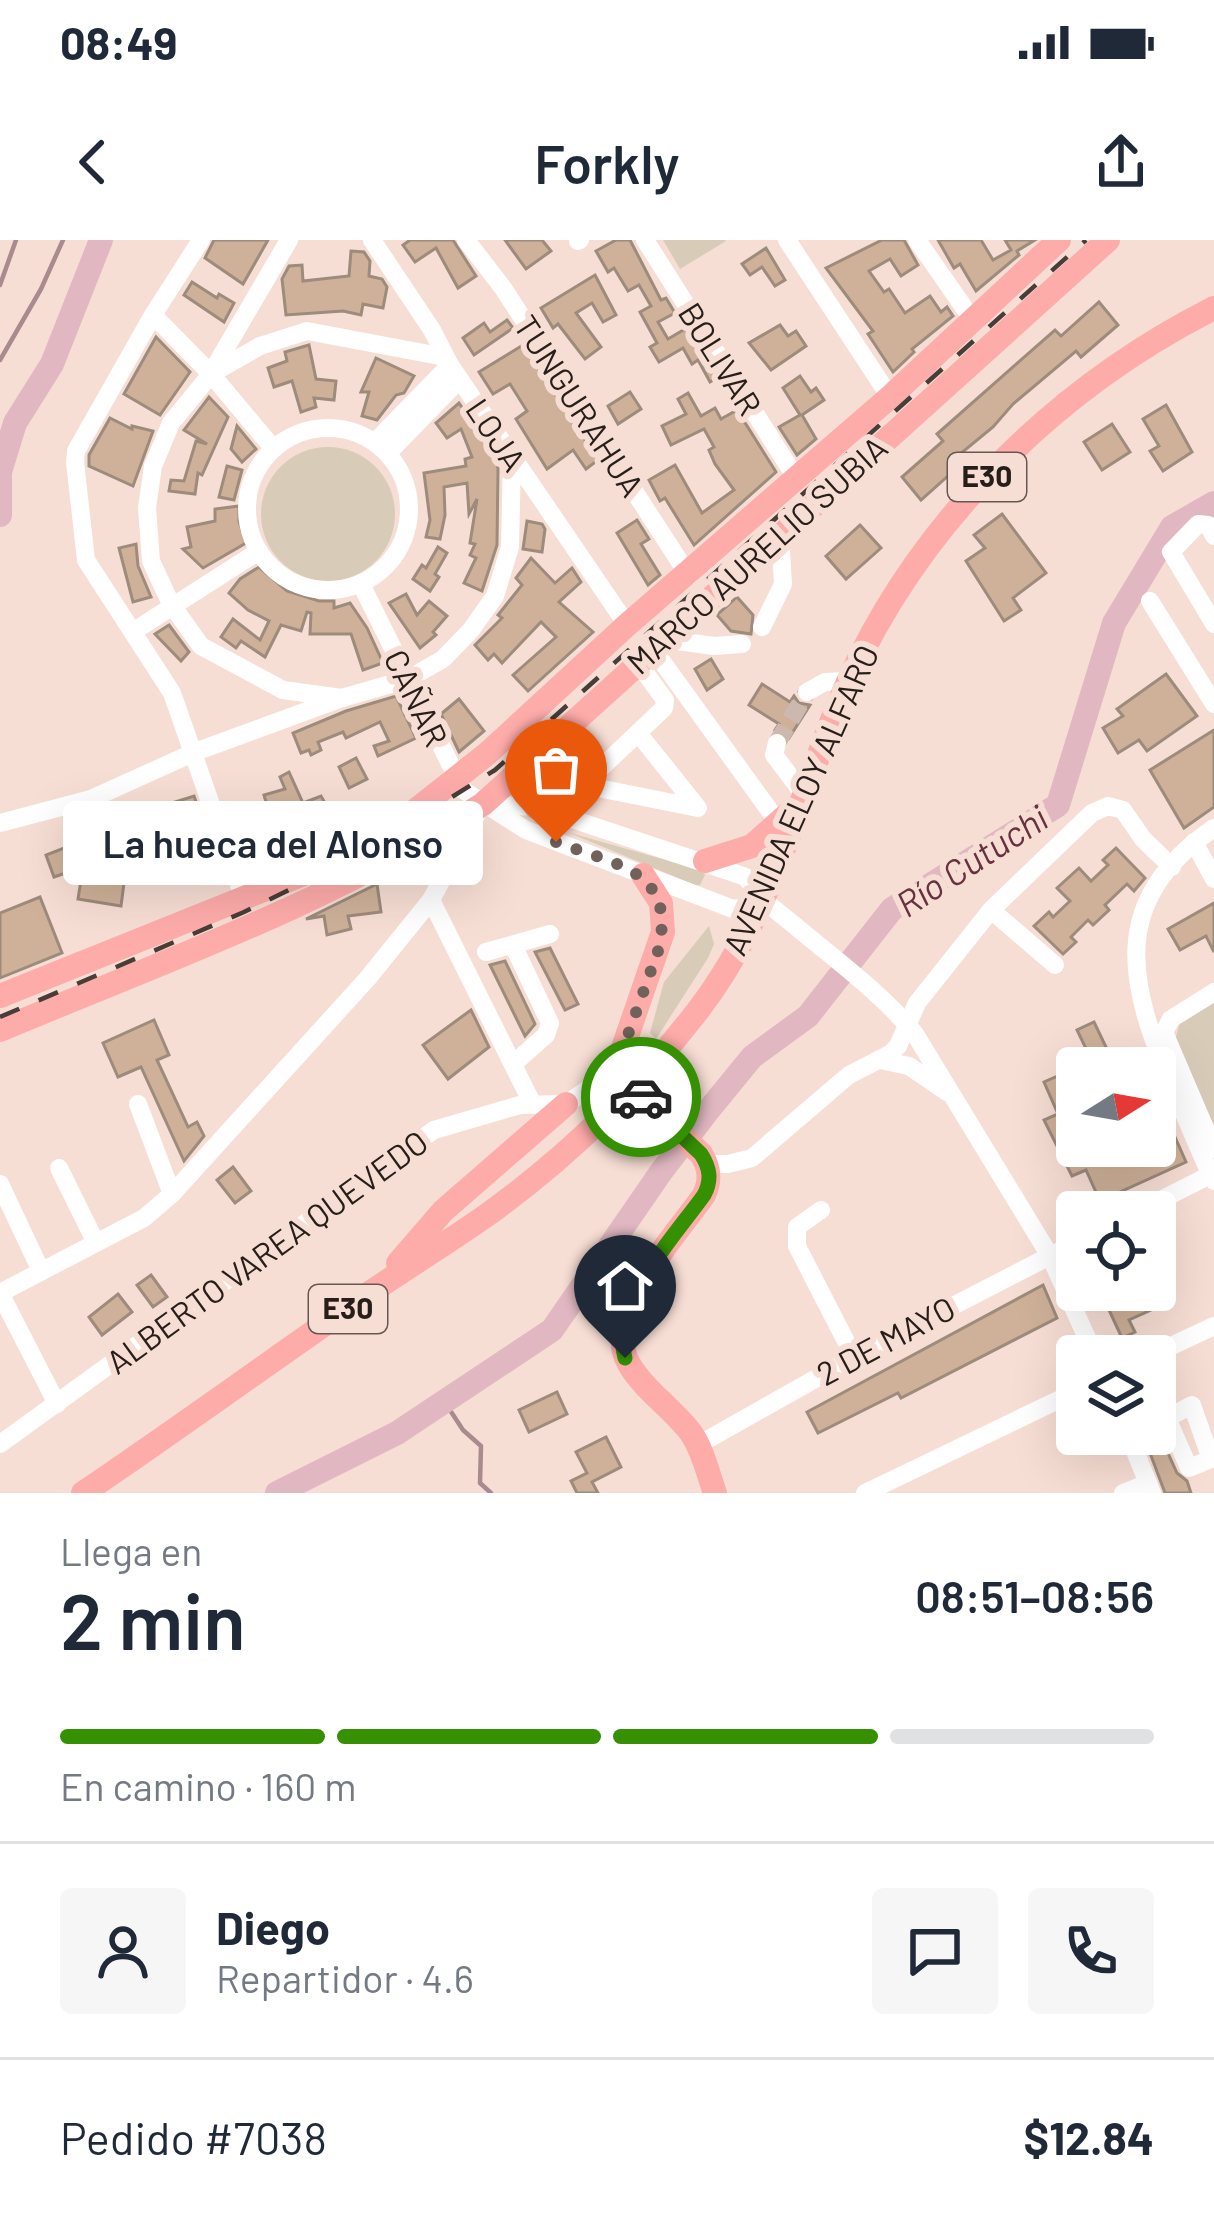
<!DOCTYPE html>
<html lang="es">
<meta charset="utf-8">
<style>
body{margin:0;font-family:Barlow,sans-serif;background:#f6f6f7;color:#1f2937;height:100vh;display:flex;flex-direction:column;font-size:45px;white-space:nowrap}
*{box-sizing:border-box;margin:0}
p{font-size:39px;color:#747a83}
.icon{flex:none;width:66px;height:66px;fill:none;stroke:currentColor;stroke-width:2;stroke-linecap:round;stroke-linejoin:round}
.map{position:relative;height:1253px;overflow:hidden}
.sheet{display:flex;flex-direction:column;background:#fff;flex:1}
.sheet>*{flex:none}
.needle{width:78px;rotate:79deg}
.controls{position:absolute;left:1056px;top:807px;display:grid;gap:24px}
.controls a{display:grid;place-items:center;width:120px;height:120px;border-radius:12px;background:#fff;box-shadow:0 12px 48px #0002;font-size:60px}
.pin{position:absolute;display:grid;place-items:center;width:102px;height:102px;color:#fff;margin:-123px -51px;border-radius:50% 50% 50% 0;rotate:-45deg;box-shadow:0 0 12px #0007}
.pin .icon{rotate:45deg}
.courier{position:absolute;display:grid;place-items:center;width:120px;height:120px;margin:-60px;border:9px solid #359002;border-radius:50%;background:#fff;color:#222;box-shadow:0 3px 15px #0007}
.bubble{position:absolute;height:84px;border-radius:12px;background:#fff;box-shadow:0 12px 48px #0002;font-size:39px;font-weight:600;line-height:84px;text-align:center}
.headline em{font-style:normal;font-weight:600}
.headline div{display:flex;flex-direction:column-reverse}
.headline{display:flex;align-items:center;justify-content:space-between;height:204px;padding:0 60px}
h1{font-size:78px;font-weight:600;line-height:90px}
.bar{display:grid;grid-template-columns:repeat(4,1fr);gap:18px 12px;align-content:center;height:144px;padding:0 60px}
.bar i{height:15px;border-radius:9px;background:#e0e1e3}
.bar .current{background:#359002}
.bar p{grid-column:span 4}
.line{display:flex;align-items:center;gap:30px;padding:0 60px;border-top:3px solid #e0e1e3}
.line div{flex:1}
.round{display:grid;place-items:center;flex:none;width:126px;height:126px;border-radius:12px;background:#f6f6f7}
.status{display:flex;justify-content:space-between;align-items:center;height:84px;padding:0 60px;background:#fff;direction:ltr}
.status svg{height:33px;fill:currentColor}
header{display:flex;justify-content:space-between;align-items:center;height:156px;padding:0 60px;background:#fff;font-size:54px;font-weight:600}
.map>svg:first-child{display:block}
.green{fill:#d8ccb9}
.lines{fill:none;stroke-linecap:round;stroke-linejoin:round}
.stream{stroke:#a98a8f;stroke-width:4.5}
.river{stroke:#e1b8c1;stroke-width:24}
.building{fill:#cfb199;stroke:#9d8b7c;stroke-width:3}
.minor-tunnel{stroke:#cdb8af;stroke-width:18;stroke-dasharray:18 9;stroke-linecap:butt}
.minor{stroke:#fff;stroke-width:18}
.major{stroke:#feacaa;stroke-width:24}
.rail{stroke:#493d38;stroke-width:4.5;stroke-dasharray:21 21;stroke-linecap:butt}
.done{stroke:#70615b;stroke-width:12;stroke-dasharray:0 21.6}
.route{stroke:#359002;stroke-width:15}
.labels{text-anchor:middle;stroke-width:12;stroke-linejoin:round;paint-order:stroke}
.shield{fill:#f7ded4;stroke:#655852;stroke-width:3}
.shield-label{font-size:30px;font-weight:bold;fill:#271e1a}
.street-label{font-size:33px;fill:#271e1a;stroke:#f7ded4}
.water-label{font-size:36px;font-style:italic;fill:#673240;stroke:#f7ded4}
</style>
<div class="status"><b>08:49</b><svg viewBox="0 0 49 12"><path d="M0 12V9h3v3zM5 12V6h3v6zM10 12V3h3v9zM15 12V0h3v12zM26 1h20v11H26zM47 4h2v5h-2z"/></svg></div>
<header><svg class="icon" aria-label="back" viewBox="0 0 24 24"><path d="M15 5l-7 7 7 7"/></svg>Forkly<svg class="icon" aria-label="share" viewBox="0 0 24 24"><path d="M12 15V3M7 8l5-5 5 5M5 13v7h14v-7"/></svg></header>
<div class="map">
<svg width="1214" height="1253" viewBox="0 0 1214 1253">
<rect width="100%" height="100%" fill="#f7ded4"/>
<g class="green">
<polygon points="663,0 725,0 726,1 680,29"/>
<circle cx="328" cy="274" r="67"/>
<polygon points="567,592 701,630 705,635 700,645 695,645"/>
<polygon points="709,686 714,704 708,718 656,799 650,793 664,742"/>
<polygon points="1214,763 1214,888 1173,808 1180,782"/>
</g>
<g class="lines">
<g class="stream">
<polyline points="0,45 16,0"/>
<polyline points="0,120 41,49 63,0"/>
<polyline points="444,1161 463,1190 481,1206 480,1243 491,1253"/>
</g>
<g class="river">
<polyline points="0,275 0,232 15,183 52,124 101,0"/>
<polyline points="277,1253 397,1193 552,1090 661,932 707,872 752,817 808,776 892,669 1058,565 1114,383 1172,287 1214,263"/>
</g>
</g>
<g class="building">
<polygon points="214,0 268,0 243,44 205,18"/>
<polygon points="410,0 453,0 476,36 458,48 436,8 415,22 403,5"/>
<polygon points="505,0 542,0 551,11 526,29"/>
<polygon points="616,0 630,0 661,60 666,58 675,73 658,82 668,99 685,89 717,138 710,142 698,120 692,124 683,108 659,122 650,107 657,103 640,72 651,66 639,45 628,51 614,28 608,32 596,11"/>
<polygon points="882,0 904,0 918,25 901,36 890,19 869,31 884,52 889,49 905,73 930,56 941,72 947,67 953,76 912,109 914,112 893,132 868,94 873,91 826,28"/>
<polygon points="938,0 981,0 993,20 1011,10 1005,0 1035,0 1017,11 1019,15 976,51 960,24 954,28"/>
<polygon points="766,8 785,40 775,46 762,27 750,35 742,24"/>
<polygon points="351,11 364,12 370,21 369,36 382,39 387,47 383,68 363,64 361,75 343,71 286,75 282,39 289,26 302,25 303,41 349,36"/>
<polygon points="595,35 616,75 603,82 592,63 576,73 601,107 585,119 558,84 553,88 541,68"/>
<polygon points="192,42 217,58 219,54 234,63 224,82 184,55"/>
<polygon points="1099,62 1118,85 1081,117 1076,111 1013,164 993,187 954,219 959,226 921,260 902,237 943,201 937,194 1055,90 1061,96"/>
<polygon points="507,80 513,88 474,115 463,98 484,83 490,92"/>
<polygon points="780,85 788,96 796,91 806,106 771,130 749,103"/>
<polygon points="156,97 190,132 160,175 124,154"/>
<polygon points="309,105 316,139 336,141 334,160 314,158 316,167 301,172 292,141 274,147 268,128 287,121 285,112"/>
<polygon points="523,105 598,220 586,229 573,210 547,229 516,179 527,171 510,144 493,154 479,132"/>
<polygon points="376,118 414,136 404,153 396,155 377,180 362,176 369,152 361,152"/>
<polygon points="800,136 811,152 816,148 824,160 802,175 816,199 797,215 779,187 800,175 783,148"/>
<polygon points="630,152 641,169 618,184 608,166"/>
<polygon points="688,153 701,176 715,168 721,179 737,170 776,232 694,305 665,258 660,261 649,240 675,225 702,273 734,250 715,224 709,210 714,207 704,189 671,205 662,186 686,174 678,159"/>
<polygon points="209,157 228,177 202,235 198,233 195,254 169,251 171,240 184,241 196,201 207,204 184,190"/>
<polygon points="459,163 495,214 498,229 497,305 482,351 464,343 476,318 470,315 475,304 470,303 477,259 469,274 467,243 444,247 445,275 440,299 426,297 430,280 424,233 466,226 465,219 472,217 461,189 447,198 436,183"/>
<polygon points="1166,165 1192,212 1163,231 1150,211 1159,206 1143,179"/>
<polygon points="110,178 132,189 132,186 153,191 133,246 89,226 89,215"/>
<polygon points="1112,184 1130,212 1102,230 1084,202"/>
<polygon points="237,186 256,209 242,222 231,209"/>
<polygon points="227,226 242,230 234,260 219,257"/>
<polygon points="239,266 239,281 246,303 203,328 183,309 191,307 187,287 215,281 215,269"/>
<polygon points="1002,274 1046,333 1013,358 1021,370 1004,381 966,321 985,308 974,295"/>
<polygon points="637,280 649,299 641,304 660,335 648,345 617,293"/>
<polygon points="527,281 542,284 545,289 542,312 523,309"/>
<polygon points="860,285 881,308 846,339 826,316"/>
<polygon points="136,304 138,326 151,357 133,362 119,308"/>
<polygon points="438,307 447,313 435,334 439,337 430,351 413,339 422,325 426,328"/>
<polygon points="531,318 555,343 572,328 581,342 559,362 593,392 528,451 513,435 556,397 541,382 502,423 494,414 488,420 475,405 502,378 498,375 522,345 516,338"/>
<polygon points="259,327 287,351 319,361 334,361 334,368 350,363 367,388 383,423 363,430 351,394 310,394 311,373 307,372 301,391 281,385 265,417 241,401 236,408 221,397 233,379 260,400 269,381 248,370 229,353 240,339"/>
<polygon points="406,354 417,375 429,361 447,376 433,392 436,395 420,408 389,363"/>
<polygon points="737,357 753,375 751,394 731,391 717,375"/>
<polygon points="169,385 189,412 181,421 155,394"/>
<polygon points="711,419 723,439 707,450 695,429"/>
<polygon points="1166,434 1197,476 1147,511 1139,500 1118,513 1103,488 1123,476 1117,469"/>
<polygon points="762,444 790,462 794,456 799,463 810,465 789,498 775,490 779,484 749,465"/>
<polygon points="396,456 416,498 378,516 374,506 389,501 380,482 346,498 343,492 318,502 321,510 311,515 309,510 301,513 293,493 346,471"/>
<polygon points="459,459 484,491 459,512 441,474"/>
<polygon points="1214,490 1214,567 1184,588 1150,530"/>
<polygon points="573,508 578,531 570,548 583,559 585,568 549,557 541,542 541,537"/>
<polygon points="356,518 367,539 349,548 339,527"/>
<polygon points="289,532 303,563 321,556 325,563 304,573 318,604 287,619 274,582 247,588 242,568 266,562 264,555 285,549 280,537"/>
<polygon points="194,556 201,576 169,587 162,566"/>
<polygon points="77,603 90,638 124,643 121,666 78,659 83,627 54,637 46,615"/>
<polygon points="205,603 211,623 186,631 180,612"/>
<polygon points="1116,608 1145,638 1134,651 1127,644 1105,665 1109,670 1093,685 1088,680 1071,697 1076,702 1063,714 1034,686 1049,672 1053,677 1070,661 1057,648 1079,628 1091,641 1108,625 1103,620"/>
<polygon points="377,644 381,672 348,676 351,689 327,695 324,676 306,679"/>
<polygon points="40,657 62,713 0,738 0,673"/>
<polygon points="1214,663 1214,712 1206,696 1180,710 1168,689"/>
<polygon points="550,708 578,764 565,770 535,712"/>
<polygon points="505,721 535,784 525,796 490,725"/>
<polygon points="471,770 489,807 448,839 423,805"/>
<polygon points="154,780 169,815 157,820 188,887 197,882 204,896 184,921 141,827 118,837 103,803"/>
<polygon points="1094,782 1116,828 1077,828 1077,906 1158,906 1175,897 1186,922 1100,961 1086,930 1072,936 1044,880 1058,874 1044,842 1092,821 1077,790"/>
<polygon points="233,927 251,951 235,963 217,940"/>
<polygon points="1155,1025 1171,1061 1129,1080 1135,1092 1122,1098 1109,1070 1140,1050 1155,1050"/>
<polygon points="151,1035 167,1057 153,1067 137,1045"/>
<polygon points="1043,1045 1057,1078 901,1158 898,1153 818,1193 807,1172"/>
<polygon points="118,1054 132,1072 102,1095 89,1077"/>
<polygon points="557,1152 567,1174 529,1192 519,1170"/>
<polygon points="606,1197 621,1227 592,1242 598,1253 577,1253 571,1241 587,1233 576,1212"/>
<polygon points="1162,1200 1177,1233 1187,1241 1191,1253 1165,1253 1147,1205"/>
</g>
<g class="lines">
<polyline class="minor-tunnel" points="777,503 807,452"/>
<g class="minor">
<polyline points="201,0 153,75 76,211 75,222 86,320 172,453 244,659"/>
<polyline points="372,0 432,90 450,125 627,385"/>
<polyline points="466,0 503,48 689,336"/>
<polyline points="645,0 796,238"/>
<polyline points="787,0 890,157"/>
<polyline points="917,0 972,79"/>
<polyline points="578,1 580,0"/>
<polyline points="153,75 211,134 273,208"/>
<polyline points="213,130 289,0"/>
<circle cx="328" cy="269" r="81"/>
<polyline points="375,202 450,125"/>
<polyline points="388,213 459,140"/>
<polyline points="1214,296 1208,285 1198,284 1171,312 1214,384"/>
<polyline points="361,344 463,550 526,590 733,669 763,664"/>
<polyline points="1150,361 1214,464"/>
<polyline points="762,387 783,344 780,294"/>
<polyline points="134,391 259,311"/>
<polyline points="663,399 714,406 742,404"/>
<polyline points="653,409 780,585"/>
<polyline points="807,452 825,442 848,441"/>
<polyline points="342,458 283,450 201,406 171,364 151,321 147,268 153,226 171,183 211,134 260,106 307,91 445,117"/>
<polyline points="638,493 698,568 583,545 664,468 665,460 638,423"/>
<polyline points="777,503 774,515 805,556"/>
<path d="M483 564 536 567 746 637C763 664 777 670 800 690 839 722 883 755 915 794L1050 1016 1095 1116"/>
<polyline points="0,583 91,559 195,512 342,458 408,439 443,419 471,390 495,356 510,307 512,219"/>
<path d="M1214 588C1106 662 1129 746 1173 848 1187 879 1199 911 1214 941"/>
<polyline points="1194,602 1214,639"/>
<polyline points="113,623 217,584"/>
<polyline points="431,660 532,863"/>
<polyline points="991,670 1055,725"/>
<polyline points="486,712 550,694"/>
<polyline points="1214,752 1171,779 1164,792 1214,909"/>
<polyline points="880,820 909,826 947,852"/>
<polyline points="513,824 546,795 550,783 513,705"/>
<polyline points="138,864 172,954"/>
<polyline points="708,924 728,924 752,918 849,835 890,814 898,806 917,763 991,670 1092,573 1108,566 1123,570 1143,599 1172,627"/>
<polyline points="59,928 96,1003"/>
<polyline points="0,944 41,1031"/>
<polyline points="821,970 797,987 797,1006 854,1117"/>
<polyline points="1137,972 1214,933"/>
<polyline points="0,1053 144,978 172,954 368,738 431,660 480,568"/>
<polyline points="0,1053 57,1164"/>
<polyline points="1150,1116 1214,1086"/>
<polygon points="1192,1165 1211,1219 1189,1228 1167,1178"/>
<polyline points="1128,1194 1152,1253"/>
<polyline points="0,1204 434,890 520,865 566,864 615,831"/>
<polyline points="698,1205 854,1117 1077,1002"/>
<polyline points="865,1253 1077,1151"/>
<polyline points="1123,1253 1148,1243"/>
</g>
<g class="major">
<path d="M531 521C519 537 525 553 536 567"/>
<polyline points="705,621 752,606 796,567"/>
<path d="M643 635 661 663 663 692 615 831 701 914C710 928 711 940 704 955 677 994 600 1076 629 1124 644 1150 673 1169 691 1193 703 1210 708 1234 715 1253"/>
<polyline points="0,756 311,631 387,593 488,513 627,385 890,157 1059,0"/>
<path d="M0 790C162 722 335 661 483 564L1108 0"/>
<polyline points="398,1023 443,971 566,864"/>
<path d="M83 1253C181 1187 276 1117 374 1050 411 1025 450 1001 487 975 565 919 637 849 696 773 767 682 794 575 836 470 906 295 1048 152 1214 68"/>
</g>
<polyline class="rail" points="0,777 244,672 356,617 495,530 1086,0"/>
</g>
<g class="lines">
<path class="done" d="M556 602C616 625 678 630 658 711L615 831 641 857"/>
<path class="route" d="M625 1118C610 1064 674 997 704 955 712 940 710 928 701 914L641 857"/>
</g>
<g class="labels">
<g class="shield">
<rect x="948" y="213" width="78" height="48" rx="9"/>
<rect x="309" y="1045" width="78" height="48" rx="9"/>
</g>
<g class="shield-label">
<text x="987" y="247">E30</text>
<text x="348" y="1079">E30</text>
</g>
<g class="street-label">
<text transform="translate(720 119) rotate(58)" y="12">BOLIVAR</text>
<text transform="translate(579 166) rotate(57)" y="12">TUNGURAHUA</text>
<text transform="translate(496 195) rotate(56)" y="12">LOJA</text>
<text transform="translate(757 315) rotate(-42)" y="12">MARCO AURELIO SUBIA</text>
<text transform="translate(416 458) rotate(64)" y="12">CAÑAR</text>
<text transform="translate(801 560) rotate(-66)" y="12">AVENIDA ELOY ALFARO</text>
<text transform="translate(267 1012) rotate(-36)" y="12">ALBERTO VAREA QUEVEDO</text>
<text transform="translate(886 1101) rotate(-28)" y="12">2 DE MAYO</text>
</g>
<g class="water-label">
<text transform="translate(972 621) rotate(-33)" y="13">Río Cutuchi</text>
</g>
</g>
</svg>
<div class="controls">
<a><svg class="needle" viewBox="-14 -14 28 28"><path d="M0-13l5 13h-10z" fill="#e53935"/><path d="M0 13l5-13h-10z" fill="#747a83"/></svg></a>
<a><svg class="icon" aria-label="locate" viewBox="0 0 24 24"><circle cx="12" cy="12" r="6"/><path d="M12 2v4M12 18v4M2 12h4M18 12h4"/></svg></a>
<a><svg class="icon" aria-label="layers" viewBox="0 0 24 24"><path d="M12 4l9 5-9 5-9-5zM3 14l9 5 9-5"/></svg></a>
</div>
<div class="pin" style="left:556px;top:602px;background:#ea580c"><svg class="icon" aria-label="bag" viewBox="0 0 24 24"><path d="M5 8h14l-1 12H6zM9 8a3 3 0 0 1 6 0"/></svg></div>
<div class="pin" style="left:625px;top:1118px;background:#1f2937"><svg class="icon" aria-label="home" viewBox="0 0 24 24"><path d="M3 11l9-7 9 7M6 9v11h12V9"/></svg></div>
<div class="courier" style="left:641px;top:857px"><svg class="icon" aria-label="car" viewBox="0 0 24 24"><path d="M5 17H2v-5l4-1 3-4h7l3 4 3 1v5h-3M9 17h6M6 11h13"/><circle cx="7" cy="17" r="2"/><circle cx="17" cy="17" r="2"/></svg></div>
<div class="bubble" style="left:63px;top:561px;width:420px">La hueca del Alonso</div>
</div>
<section class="sheet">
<div class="headline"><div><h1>2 min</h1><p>Llega en</p></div><em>08:51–08:56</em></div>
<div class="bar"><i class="current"></i><i class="current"></i><i class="current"></i><i></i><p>En camino · 160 m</p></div>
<div class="line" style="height:216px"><a class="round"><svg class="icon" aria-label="person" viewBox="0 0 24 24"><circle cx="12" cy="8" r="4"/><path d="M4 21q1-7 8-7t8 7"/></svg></a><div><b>Diego</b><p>Repartidor · 4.6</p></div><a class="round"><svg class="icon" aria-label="chat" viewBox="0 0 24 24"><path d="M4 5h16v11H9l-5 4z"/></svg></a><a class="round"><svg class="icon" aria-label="phone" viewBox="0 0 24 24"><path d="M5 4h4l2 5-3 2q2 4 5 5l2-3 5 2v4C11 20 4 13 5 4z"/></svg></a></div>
<div class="line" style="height:156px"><div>Pedido #7038</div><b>$12.84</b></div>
</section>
